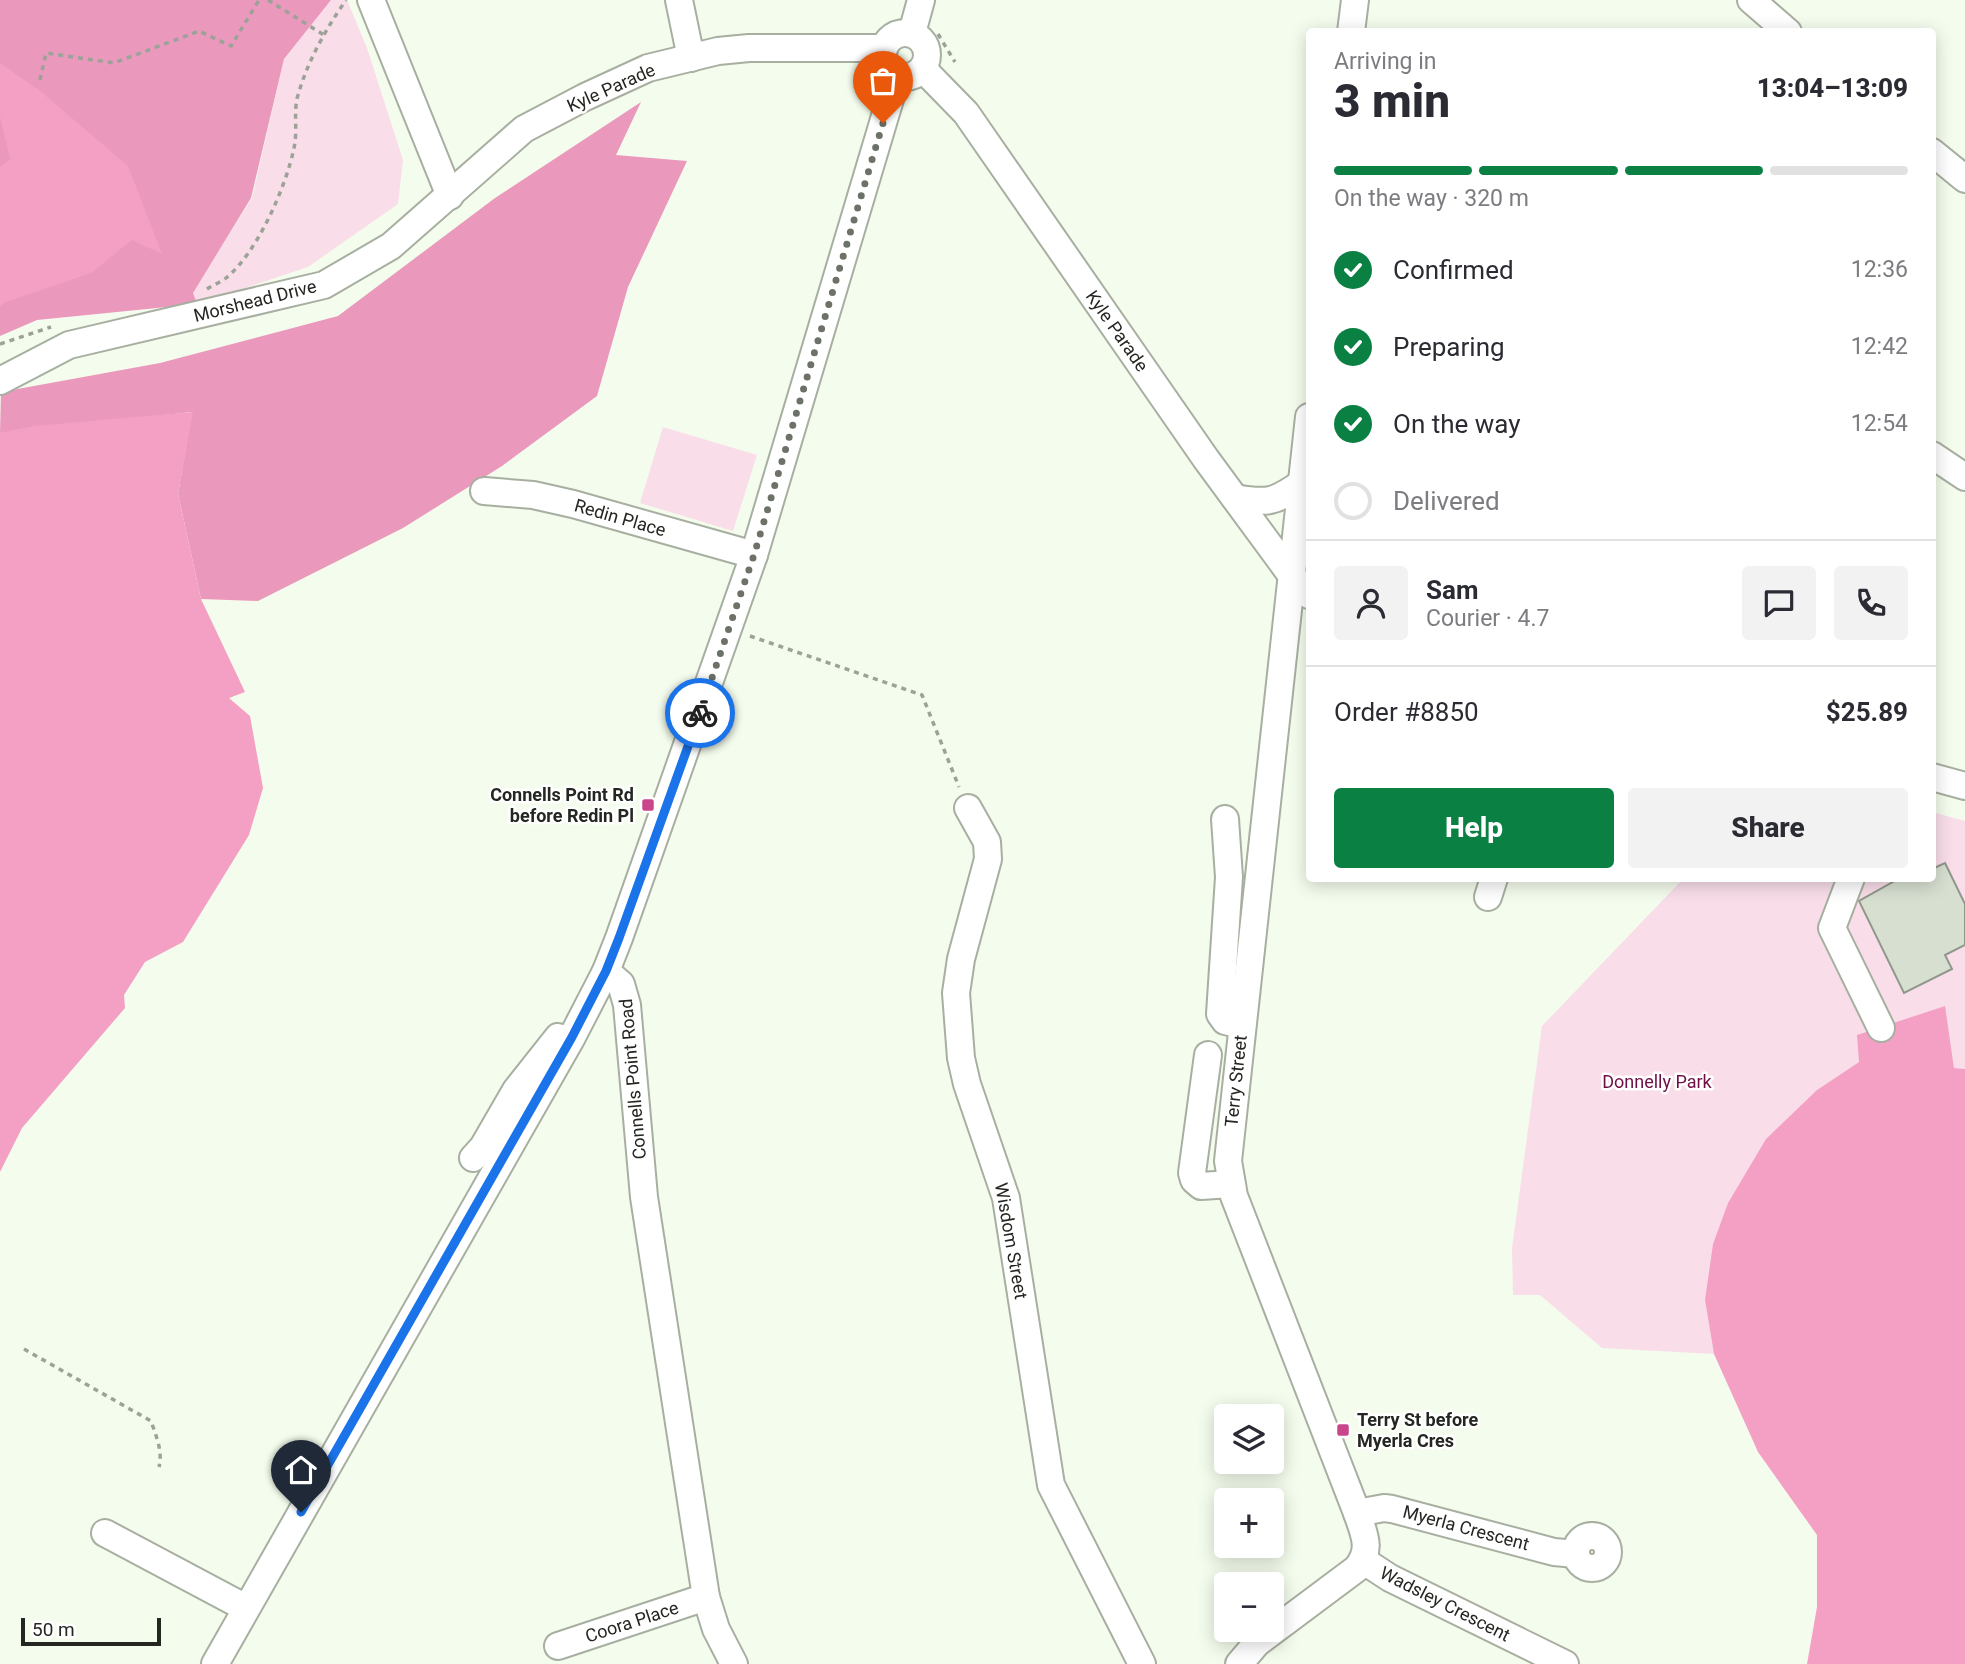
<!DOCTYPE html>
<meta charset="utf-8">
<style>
body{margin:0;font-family:Roboto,sans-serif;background:#f2f2f3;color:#2b2b33;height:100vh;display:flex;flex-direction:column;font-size:26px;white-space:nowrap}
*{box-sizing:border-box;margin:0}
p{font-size:23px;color:#7c7c81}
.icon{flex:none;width:38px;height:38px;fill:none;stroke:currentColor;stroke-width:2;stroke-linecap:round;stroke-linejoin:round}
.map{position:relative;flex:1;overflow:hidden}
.drawer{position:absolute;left:1306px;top:28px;width:630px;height:854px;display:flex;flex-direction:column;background:#fff;border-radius:7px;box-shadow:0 4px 18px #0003}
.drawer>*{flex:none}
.tools{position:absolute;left:1214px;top:1404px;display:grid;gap:14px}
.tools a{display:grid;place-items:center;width:70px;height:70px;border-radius:7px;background:#fff;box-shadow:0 4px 18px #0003;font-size:35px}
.scale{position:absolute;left:21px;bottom:18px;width:140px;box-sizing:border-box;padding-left:7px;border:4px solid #242721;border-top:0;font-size:19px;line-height:24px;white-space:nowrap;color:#242721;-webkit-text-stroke:5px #fff;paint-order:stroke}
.pin{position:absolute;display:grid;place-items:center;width:60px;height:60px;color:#fff;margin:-72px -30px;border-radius:50% 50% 50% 0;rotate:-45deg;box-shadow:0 0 7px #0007}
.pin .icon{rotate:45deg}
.courier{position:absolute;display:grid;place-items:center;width:70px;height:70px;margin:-35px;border:5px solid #1a73e8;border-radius:50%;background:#fff;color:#222;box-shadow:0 2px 9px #0007}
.overview em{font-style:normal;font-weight:800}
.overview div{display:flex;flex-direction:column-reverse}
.overview{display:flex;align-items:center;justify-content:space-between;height:119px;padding:0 28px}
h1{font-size:46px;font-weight:800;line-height:52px}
.bar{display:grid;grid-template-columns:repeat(4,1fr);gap:10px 7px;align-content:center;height:84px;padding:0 28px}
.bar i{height:9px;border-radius:5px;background:#e1e1e2}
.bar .active{background:#0b8043}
.bar p{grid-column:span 4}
.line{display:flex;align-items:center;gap:18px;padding:0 28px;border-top:2px solid #e1e1e2}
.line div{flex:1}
.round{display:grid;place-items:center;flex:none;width:74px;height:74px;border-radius:7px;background:#f2f2f3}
ol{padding:0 28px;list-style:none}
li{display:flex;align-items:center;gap:21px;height:77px}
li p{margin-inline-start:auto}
li .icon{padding:7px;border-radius:50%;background:#0b8043;color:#fff;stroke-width:4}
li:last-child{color:#7c7c81}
li i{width:38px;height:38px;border:4px solid #e1e1e2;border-radius:50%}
.button{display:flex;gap:14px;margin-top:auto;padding:14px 28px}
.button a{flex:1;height:80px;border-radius:7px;background:#0b8043;color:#fff;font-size:28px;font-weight:800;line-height:80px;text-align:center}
.button a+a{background:#f2f2f3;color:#2b2b33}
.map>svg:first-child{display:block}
.green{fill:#f9dee9}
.forest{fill:#eb98bd}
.water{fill:#f4a0c5}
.building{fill:#d7dfd1;stroke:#91988b;stroke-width:2}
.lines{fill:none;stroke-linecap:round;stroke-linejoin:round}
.minor-casing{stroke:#a7afa1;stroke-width:30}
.path{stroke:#9ca297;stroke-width:3.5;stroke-dasharray:5 5;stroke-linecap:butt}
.minor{stroke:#fff;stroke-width:26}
.done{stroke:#6d7268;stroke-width:7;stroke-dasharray:0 12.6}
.route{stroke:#1a73e8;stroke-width:9}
.poi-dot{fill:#c9468b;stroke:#fff;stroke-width:2.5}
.labels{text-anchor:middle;stroke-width:5;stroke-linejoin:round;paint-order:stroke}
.street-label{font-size:18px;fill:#242721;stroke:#fff}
.poi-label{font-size:18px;font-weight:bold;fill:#242721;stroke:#fff;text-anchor:end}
.park-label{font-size:18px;fill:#700f47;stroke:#fff}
</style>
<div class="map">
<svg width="1965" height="1664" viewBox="0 0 1965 1664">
<rect width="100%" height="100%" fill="#f4fced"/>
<g class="green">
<polygon points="331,0 347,0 367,48 403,160 398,204 308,267 197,304 192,293 252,198 284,59"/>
<polygon points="663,427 757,455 733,531 640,503"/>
<polygon points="1932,812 1965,821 1965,1069 1954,1068 1944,1007 1858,1035 1859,1062 1817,1090 1705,1300 1714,1354 1602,1348 1540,1295 1513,1295 1512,1248 1542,1026 1683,879 1932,878"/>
</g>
<g class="forest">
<polygon points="0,0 331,0 284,59 251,198 193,293 197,304 37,320 0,336"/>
<polygon points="641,102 616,155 687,161 628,287 597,396 502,466 403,528 258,601 201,599 178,494 192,412 0,433 1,392 160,363 338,316 495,198"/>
</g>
<g class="water">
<polygon points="0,63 39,90 128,166 162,254 132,240 91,273 6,302 0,307 0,167 10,159 0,116"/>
<polygon points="193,412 178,494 201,599 245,692 229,698 250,716 263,788 249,835 183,942 145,962 124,995 125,1008 22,1128 0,1172 0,433 34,426"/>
<polygon points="1945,1006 1954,1068 1965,1069 1965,1664 1807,1664 1817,1607 1817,1535 1758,1452 1714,1354 1705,1300 1713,1244 1728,1203 1766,1139 1817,1090 1859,1062 1857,1035"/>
</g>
<polygon class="building" points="1945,863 1965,904 1965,945 1945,955 1952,969 1904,993 1859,901 1900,878 1932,878 1932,869"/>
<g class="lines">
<defs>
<g id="minor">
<polyline points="371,0 450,196"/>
<polyline points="679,0 691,58"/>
<polyline points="1751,0 1788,32"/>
<polyline points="1351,32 1355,0"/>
<circle cx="905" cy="55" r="22"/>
<polyline points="912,33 921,0"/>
<polyline points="923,69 966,113 1206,459 1292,576 1309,595"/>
<polyline points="1932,152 1965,179"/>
<polyline points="0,381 69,345 324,285 391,246 524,129 585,97 648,68 718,51 749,48 884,48"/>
<polyline points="1932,455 1965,477"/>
<polyline points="484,491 533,495 573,504 754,555"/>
<path d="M1235 498C1268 504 1275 502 1302 483"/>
<polyline points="1932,777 1965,786"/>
<polyline points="968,808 987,842 988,859 961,959 956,993 961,1058 967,1084 1006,1198 1051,1485 1142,1664"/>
<polyline points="1225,819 1229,877 1220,1014 1225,1021 1242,1025"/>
<polyline points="1851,878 1832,928 1881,1028"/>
<polyline points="1488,897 1494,878"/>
<polyline points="606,971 621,984 627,1005 644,1197 706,1597 716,1629 734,1664"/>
<polyline points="1208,1055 1192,1173 1194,1180 1201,1186 1231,1184"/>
<polyline points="473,1158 483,1147 516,1090 558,1037"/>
<polyline points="1357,1513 1384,1508 1392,1509 1554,1552 1576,1554"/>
<polyline points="105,1533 246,1608"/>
<circle cx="1592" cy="1552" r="16"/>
<polyline points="1364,1561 1390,1578 1565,1664"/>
<polyline points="558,1646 706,1597"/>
<polyline points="215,1664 572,1037 606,971 619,938 754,555 897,76"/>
<path d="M1239 1664 1257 1643 1356 1569C1373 1550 1364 1534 1357 1513L1234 1196 1228 1161 1309 417"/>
</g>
</defs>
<use href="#minor" class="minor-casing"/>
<g class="path">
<polyline points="268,0 324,35"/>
<polyline points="938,34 955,62"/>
<polyline points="867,75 870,85"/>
<polyline points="40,80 46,53 114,63 199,31 231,46 259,0"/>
<path d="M207 289C213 285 221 282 226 278 257 253 286 187 294 148 298 131 293 111 298 95 308 60 326 29 346 0"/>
<polyline points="0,344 51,327"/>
<polyline points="750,636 922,695 959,787"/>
<path d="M24 1349 151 1421C156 1436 163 1451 159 1467"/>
</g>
<use href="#minor" class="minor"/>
</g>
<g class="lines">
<polyline class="done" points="700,713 754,555 883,123"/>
<polyline class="route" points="301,1512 572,1037 606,971 619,938 700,713"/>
</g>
<g class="poi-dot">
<rect x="641" y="798" width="14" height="14" rx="3.5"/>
<rect x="1336" y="1423" width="14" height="14" rx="3.5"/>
</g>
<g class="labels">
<g class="street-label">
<text transform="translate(611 88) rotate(-24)" y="6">Kyle Parade</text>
<text transform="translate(255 301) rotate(-14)" y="6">Morshead Drive</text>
<text transform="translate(1117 331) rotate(55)" y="6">Kyle Parade</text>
<text transform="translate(620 518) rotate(16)" y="6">Redin Place</text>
<text transform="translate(633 1079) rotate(-95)" y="6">Connells Point Road</text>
<text transform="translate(1236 1081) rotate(-84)" y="6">Terry Street</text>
<text transform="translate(1011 1241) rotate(80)" y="6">Wisdom Street</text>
<text transform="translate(1466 1528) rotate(15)" y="6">Myerla Crescent</text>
<text transform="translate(1445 1604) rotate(27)" y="6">Wadsley Crescent</text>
<text transform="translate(632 1622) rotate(-18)" y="6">Coora Place</text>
</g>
<g class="poi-label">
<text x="634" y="801">Connells Point Rd<tspan x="634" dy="21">before Redin Pl</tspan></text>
<text x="1357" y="1426" text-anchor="start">Terry St before<tspan x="1357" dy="21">Myerla Cres</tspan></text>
</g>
<g class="park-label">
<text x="1657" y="1088">Donnelly Park</text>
</g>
</g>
</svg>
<div class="tools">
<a><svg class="icon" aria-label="layers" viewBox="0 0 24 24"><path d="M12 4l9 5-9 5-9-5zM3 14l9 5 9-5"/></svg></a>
<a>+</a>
<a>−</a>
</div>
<div class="scale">50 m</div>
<div class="pin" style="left:883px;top:123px;background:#ea580c"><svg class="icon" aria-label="bag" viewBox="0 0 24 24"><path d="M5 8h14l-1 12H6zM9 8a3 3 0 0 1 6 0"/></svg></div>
<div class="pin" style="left:301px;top:1512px;background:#1f2937"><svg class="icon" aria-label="home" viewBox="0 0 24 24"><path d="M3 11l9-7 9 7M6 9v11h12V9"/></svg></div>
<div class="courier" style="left:700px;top:713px"><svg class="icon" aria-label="bike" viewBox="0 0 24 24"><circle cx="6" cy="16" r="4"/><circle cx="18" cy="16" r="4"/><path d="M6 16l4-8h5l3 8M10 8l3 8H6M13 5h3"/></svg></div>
<section class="drawer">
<div class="overview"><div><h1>3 min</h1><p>Arriving in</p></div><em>13:04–13:09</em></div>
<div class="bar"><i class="active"></i><i class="active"></i><i class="active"></i><i></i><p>On the way · 320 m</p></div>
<ol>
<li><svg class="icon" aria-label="check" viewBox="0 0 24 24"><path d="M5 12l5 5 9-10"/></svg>Confirmed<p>12:36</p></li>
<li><svg class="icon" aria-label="check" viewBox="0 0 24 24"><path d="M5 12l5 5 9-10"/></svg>Preparing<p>12:42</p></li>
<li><svg class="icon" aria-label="check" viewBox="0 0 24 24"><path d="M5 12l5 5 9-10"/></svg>On the way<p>12:54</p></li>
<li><i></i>Delivered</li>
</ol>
<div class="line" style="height:126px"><a class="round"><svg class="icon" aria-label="person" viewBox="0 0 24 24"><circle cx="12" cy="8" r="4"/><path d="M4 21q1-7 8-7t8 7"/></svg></a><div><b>Sam</b><p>Courier · 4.7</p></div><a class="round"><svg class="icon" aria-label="chat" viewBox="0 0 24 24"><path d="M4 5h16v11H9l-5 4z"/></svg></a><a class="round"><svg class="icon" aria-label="phone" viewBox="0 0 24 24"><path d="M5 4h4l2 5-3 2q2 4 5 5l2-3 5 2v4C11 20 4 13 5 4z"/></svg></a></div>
<div class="line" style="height:91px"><div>Order #8850</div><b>$25.89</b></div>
<div class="button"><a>Help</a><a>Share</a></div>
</section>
</div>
